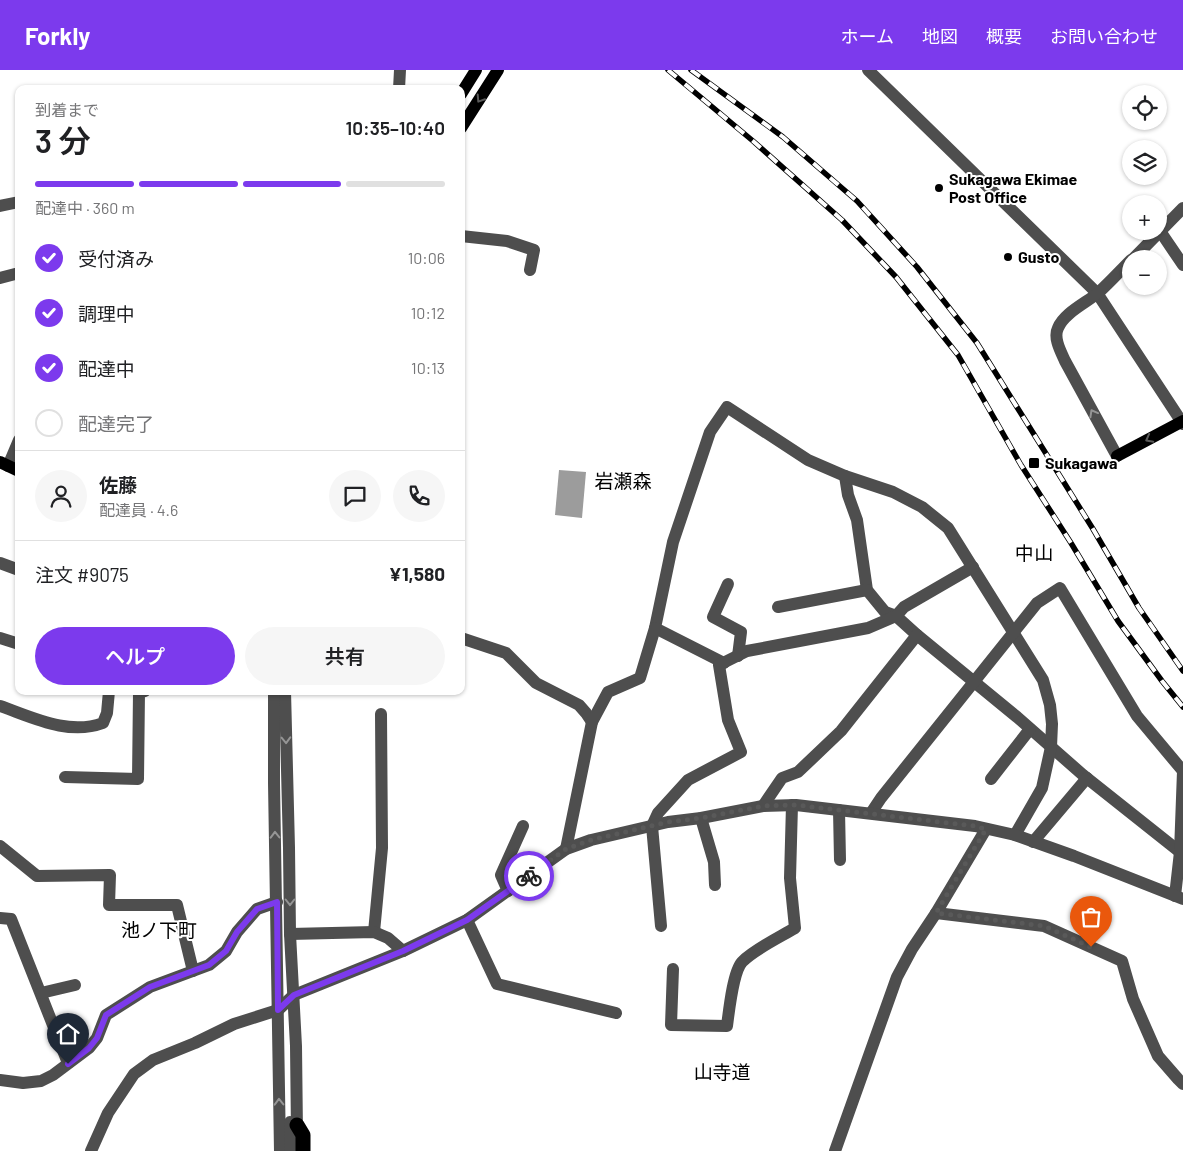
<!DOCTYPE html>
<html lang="ja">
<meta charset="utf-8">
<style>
body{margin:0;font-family:Barlow,"Noto Sans JP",sans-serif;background:#f6f6f6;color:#202124;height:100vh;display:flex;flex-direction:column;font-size:19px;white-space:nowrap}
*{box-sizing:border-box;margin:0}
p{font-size:16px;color:#757577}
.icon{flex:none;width:28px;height:28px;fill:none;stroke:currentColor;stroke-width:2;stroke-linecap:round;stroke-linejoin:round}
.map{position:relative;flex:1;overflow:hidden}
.side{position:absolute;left:15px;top:15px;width:450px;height:610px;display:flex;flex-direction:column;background:#fff;border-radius:10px;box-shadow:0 1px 4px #0004}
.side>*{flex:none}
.fabs{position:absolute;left:1122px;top:15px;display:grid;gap:10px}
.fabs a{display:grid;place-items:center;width:45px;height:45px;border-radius:50%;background:#fff;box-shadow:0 1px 4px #0004;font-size:25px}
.pin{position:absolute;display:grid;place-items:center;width:42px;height:42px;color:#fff;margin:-51px -21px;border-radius:50% 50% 50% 0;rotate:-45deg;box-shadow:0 0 5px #0007}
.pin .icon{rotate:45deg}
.courier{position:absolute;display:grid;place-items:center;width:50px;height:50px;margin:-25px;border:4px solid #7c3aed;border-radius:50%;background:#fff;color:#222;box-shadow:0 1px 6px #0007}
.head em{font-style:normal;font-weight:600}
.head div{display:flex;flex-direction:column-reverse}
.head{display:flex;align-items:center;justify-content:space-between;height:85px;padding:0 20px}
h1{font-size:32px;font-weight:600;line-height:38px}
.bar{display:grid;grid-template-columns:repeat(4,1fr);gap:8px 5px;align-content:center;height:60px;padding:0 20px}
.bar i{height:6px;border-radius:4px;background:#e0e0e0}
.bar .selected{background:#7c3aed}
.bar p{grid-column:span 4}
.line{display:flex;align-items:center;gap:12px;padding:0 20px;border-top:1px solid #e0e0e0}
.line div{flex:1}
.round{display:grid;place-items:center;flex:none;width:52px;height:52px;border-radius:26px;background:#f6f6f6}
ol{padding:0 20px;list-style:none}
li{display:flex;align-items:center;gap:15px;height:55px}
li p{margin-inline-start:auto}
li .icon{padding:5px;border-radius:50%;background:#7c3aed;color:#fff;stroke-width:4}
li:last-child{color:#757577}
li i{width:28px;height:28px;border:2px solid #e0e0e0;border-radius:50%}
.button{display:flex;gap:10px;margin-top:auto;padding:10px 20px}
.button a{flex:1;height:58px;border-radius:30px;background:#7c3aed;color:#fff;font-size:20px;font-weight:600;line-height:58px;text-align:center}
.button a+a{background:#f6f6f6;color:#202124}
header{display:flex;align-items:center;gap:30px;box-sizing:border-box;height:70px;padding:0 25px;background:#7c3aed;color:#fff}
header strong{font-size:24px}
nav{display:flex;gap:28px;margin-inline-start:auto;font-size:18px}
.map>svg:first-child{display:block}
.water{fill:#9c9c9c}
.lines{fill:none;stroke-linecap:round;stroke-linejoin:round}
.minor{stroke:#4e4e4e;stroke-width:12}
.major{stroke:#000;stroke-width:12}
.highway{stroke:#000;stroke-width:15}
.rail-casing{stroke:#000;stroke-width:5.5}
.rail{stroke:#fff;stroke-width:4;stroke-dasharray:11;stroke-linecap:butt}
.oneway{stroke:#595959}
.oneway2{stroke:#959595}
.done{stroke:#595959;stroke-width:5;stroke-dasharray:0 9}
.route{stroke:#7c3aed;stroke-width:6}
.poi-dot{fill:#000;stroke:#fff;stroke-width:2}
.labels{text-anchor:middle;stroke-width:4;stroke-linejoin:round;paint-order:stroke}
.poi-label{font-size:16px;font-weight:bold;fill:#000;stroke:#fff;text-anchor:start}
.quarter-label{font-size:19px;fill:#000;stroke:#fff}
</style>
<header>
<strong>Forkly</strong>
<nav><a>ホーム</a><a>地図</a><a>概要</a><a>お問い合わせ</a></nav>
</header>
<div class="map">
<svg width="1183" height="1081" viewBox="0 0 1183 1081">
<rect width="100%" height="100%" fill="#fff"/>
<polygon class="water" points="559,400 586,402 582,448 555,445"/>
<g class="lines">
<g class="minor">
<polyline points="868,0 1097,223 1183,354"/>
<polyline points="399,19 400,0"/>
<polyline points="0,136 19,132"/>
<polyline points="1160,161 1183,195"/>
<polyline points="461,166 507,171 534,180 530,200"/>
<polyline points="1133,189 1183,138"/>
<polyline points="0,208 19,203"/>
<path d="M1117 386 1065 291C1061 282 1053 268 1058 258 1064 243 1086 233 1098 223 1110 212 1120 201 1131 190"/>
<polyline points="8,396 19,370"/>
<polyline points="845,406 848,425 857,450 867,520 885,542 896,546 917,565 1017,647 1083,705 1180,782"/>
<polyline points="0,493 19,500"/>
<polyline points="728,514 713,547 741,562 738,586"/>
<polyline points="778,537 867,520"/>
<polyline points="0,568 19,574"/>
<polyline points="461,568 506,583 536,613 579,635 586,643 592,652"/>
<polyline points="724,593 655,558 673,472 710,362 727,337 808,390 845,406 893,422 922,437 948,458 1043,610 1050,635 1052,654 1051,677 1042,718 1015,765"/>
<polyline points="274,621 274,713 280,1081"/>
<polyline points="285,621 289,778 290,864 296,976 297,1063"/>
<path d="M0 636C32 647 68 666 103 653L107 643 109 621"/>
<polyline points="65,707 138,709 139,622 145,621"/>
<polyline points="991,709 1030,659"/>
<polyline points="763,736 782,708 798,702 841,661 917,565"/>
<polyline points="839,740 840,790"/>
<polyline points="871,743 881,728 1037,533 1060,518 1137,646 1183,701 1180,782 1175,826"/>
<polyline points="701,748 714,792 715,815"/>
<polyline points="1033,772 1087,708"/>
<polyline points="0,776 37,806 110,805 109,835 177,835 193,901"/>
<polyline points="566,779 592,652 608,622 640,608 655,558"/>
<polyline points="508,821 501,805 523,756"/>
<polyline points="936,843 1044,856 1122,891 1133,929 1158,986 1178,1009 1183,1014"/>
<polyline points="0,848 11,849 68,993"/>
<polyline points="467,850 497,914 616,943"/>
<polyline points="661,856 652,756 658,743 688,710 741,682 728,650 719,595 747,581 868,558 896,546 904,537 973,497"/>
<polyline points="374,862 382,778 381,644"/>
<polyline points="290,864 374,862 388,868 403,881"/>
<path d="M673 899 671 955 727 956C729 941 733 902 742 892 753 880 780 867 795 858L790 808 792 735"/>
<polyline points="41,923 75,915"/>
<polyline points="0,1010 23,1013 41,1011 53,1005 89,978 97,968 106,945 150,917 209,895 226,881 237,862 257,839 277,832"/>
<polyline points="290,1052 291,1081"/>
<polyline points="91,1081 108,1043 134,1004 153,990 195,973 234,954 278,940 294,925 403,881 467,850 566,779 591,770 668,752 701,748 763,736 796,735 975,756 1015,765 1074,786 1183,829"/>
<polyline points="835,1081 897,907 912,879 936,843 986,759"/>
</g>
<g class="major">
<polyline points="461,24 476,0"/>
<polyline points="461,58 498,0"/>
<polyline points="1117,386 1183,351"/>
<polyline points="0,392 19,401"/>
</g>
<polyline class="highway" points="297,1055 303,1065 303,1081"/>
<defs>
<g id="rail">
<polyline points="668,0 753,71 842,150 896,207 958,285 1021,395 1071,473 1118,551 1162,611 1183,637"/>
<polyline points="691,0 783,67 857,131 917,197 977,273 1093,459 1139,538 1183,601"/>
</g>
</defs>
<use href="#rail" class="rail-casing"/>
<use href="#rail" class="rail"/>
</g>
<defs><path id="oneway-chevron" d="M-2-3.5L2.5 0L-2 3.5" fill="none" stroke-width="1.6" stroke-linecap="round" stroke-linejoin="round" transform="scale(1.25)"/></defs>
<g class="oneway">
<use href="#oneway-chevron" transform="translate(480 29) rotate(123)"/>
<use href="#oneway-chevron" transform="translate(1149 369) rotate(152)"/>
</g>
<g class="oneway2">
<use href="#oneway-chevron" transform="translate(1093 343) rotate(-119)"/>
<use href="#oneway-chevron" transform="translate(286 670) rotate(88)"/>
<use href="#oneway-chevron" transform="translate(275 765) rotate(-91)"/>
<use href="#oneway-chevron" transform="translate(290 832) rotate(90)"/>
<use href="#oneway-chevron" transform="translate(279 1032) rotate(-91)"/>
</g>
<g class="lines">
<polyline class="done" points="529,806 566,779 591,770 668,752 701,748 763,736 796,735 974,756 986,759 936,843 1044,856 1091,877"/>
<polyline class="route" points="68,994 89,978 97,968 106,945 150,917 209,895 226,881 237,862 257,839 277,832 278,940 294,925 403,881 467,850 529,806"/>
</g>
<g class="poi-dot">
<circle cx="939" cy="118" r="5"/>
<circle cx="1008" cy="187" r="5"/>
<rect x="1028" y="387" width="12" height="12" rx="2.5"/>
</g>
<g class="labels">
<g class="poi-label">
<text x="949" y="115">Sukagawa Ekimae<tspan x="949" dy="18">Post Office</tspan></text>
<text x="1018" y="193">Gusto</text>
<text x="1045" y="399">Sukagawa</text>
</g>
<g class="quarter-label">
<text x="623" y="418">岩瀬森</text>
<text x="1034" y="490">中山</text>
<text x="159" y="867">池ノ下町</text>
<text x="722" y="1009">山寺道</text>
</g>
</g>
</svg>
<div class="fabs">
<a><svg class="icon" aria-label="locate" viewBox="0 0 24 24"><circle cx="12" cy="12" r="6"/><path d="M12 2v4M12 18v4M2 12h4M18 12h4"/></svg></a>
<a><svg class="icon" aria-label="layers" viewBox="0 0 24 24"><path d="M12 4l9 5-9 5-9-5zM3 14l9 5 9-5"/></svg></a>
<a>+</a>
<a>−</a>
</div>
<div class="pin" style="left:1091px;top:877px;background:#ea580c"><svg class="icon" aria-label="bag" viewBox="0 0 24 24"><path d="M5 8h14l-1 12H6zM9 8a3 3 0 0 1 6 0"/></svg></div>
<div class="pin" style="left:68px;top:994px;background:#1f2937"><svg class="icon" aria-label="home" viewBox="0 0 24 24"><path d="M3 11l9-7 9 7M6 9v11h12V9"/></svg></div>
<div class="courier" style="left:529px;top:806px"><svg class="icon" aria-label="bike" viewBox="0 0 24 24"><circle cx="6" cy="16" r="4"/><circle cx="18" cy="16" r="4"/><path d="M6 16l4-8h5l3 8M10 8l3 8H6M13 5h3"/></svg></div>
<section class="side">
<div class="head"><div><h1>3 分</h1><p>到着まで</p></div><em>10:35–10:40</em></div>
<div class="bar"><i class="selected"></i><i class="selected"></i><i class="selected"></i><i></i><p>配達中 · 360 m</p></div>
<ol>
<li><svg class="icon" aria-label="check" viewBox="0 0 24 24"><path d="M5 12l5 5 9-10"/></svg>受付済み<p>10:06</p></li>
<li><svg class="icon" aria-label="check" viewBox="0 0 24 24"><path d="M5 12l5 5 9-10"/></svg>調理中<p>10:12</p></li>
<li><svg class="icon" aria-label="check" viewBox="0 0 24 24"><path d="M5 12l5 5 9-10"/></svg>配達中<p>10:13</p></li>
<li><i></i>配達完了</li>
</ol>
<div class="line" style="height:90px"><a class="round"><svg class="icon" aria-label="person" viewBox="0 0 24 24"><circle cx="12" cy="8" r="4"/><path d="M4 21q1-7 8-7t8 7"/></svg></a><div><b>佐藤</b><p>配達員 · 4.6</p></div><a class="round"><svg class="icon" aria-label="chat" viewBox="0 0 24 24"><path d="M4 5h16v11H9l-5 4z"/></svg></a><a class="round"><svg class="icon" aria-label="phone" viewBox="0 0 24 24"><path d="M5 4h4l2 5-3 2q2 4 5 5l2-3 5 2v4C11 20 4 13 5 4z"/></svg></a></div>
<div class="line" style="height:65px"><div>注文 #9075</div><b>¥1,580</b></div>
<div class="button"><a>ヘルプ</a><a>共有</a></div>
</section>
</div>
